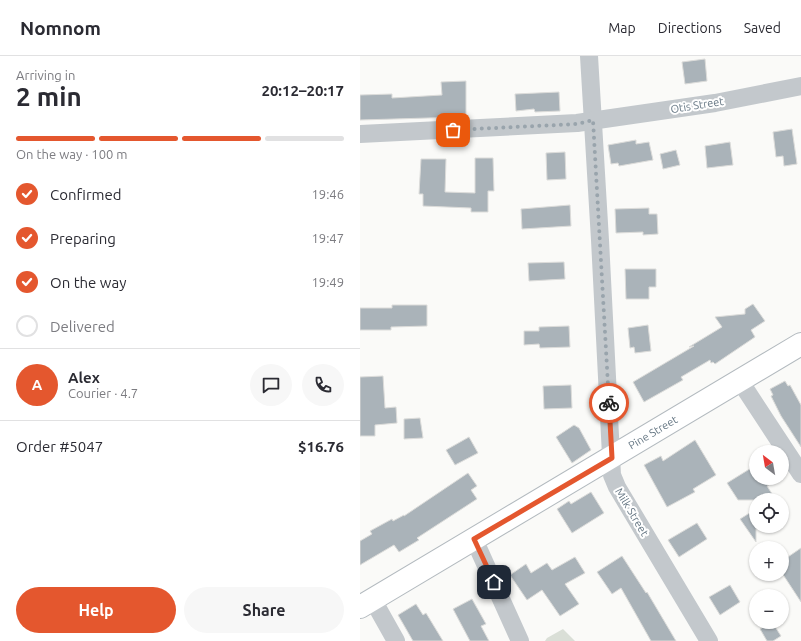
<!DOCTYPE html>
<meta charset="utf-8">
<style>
body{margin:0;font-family:Ubuntu,sans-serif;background:#f7f7f7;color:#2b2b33;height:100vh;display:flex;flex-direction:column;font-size:15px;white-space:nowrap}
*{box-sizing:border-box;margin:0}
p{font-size:13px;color:#7c7c81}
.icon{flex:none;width:22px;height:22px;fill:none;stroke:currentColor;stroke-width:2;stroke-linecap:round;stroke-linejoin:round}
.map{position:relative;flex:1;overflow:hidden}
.sheet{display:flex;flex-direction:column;background:#fff;width:360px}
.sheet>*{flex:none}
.needle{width:26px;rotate:329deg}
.buttons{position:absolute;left:389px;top:389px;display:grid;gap:8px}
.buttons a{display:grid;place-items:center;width:40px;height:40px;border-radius:50%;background:#fff;box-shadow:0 1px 3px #0004;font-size:20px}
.pin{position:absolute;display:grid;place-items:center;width:34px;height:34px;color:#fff;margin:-17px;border-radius:8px;box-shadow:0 2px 6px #0006}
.courier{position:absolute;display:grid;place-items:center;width:40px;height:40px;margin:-20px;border:3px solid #e4572e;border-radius:50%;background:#fff;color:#222;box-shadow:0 1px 5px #0007}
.head em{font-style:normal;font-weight:700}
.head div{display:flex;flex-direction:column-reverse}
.head{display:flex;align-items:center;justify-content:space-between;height:68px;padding:0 16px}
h1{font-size:26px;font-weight:700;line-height:30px}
.bar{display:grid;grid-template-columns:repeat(4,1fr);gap:6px 4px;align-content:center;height:48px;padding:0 16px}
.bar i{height:5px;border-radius:3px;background:#e1e1e2}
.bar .selected{background:#e4572e}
.bar p{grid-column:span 4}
.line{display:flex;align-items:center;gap:10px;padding:0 16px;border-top:1px solid #e1e1e2}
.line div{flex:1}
.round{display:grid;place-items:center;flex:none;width:42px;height:42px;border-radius:21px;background:#f7f7f7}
ol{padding:0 16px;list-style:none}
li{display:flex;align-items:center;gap:12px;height:44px}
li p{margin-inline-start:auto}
li .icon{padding:4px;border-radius:50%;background:#e4572e;color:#fff;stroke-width:4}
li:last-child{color:#7c7c81}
li i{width:22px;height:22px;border:2px solid #e1e1e2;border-radius:50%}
.cta{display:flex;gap:8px;margin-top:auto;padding:8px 16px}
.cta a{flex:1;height:46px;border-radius:24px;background:#e4572e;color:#fff;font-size:16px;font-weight:700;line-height:46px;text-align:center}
.cta a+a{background:#f7f7f7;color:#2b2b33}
header{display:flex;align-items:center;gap:24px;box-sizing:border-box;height:56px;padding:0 20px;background:#fff;border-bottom:1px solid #e1e1e2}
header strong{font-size:19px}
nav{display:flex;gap:22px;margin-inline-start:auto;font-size:14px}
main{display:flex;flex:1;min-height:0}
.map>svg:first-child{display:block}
.green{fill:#dadfd7}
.building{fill:#aab3b9;stroke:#dcdcda}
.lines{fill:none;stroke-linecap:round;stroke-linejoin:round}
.secondary-casing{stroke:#b3babf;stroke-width:24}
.street{stroke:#c3c8cc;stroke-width:18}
.secondary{stroke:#fff;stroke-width:22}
.done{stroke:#99a4ac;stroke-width:4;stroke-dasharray:0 7.2}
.route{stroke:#e4572e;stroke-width:5}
.labels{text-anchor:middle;stroke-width:4;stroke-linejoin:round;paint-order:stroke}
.street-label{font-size:11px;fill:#657683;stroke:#fff}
</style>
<header>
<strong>Nomnom</strong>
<nav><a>Map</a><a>Directions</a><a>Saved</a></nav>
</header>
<main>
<section class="sheet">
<div class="head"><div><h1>2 min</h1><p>Arriving in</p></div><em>20:12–20:17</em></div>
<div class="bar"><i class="selected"></i><i class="selected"></i><i class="selected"></i><i></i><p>On the way · 100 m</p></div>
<ol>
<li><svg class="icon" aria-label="check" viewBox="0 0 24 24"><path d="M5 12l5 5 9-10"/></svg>Confirmed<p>19:46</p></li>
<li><svg class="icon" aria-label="check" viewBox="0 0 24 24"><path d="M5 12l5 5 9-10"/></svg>Preparing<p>19:47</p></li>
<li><svg class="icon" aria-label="check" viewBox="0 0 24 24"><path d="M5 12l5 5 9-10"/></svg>On the way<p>19:49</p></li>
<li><i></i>Delivered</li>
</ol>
<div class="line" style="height:72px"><b class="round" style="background:#e4572e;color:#fff">A</b><div><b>Alex</b><p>Courier · 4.7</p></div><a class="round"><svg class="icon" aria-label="chat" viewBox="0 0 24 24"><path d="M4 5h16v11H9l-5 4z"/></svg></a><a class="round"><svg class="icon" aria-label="phone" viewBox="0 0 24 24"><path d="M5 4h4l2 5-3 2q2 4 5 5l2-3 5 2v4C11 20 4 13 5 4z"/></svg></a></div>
<div class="line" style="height:52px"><div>Order #5047</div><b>$16.76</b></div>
<div class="cta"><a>Help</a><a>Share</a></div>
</section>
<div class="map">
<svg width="441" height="585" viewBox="0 0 441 585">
<rect width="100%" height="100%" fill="#fafaf8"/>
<polygon class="green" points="203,573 215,585 185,585 187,582"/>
<g class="building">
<polygon points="345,3 347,25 325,28 322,6"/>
<polygon points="106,25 106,58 102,58 102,61 0,64 0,39 32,38 32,42 82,39 81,26"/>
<polygon points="199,36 200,55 175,56 174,53 156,55 155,38"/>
<polygon points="432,73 437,108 424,110 423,100 416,101 413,76"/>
<polygon points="276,84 276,88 289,86 293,104 259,110 258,107 251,108 248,89"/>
<polygon points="370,86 373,109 347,112 345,90"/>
<polygon points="316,94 320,109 303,113 300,98"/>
<polygon points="205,96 206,123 187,124 186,97"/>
<polygon points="115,102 133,102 134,135 128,135 128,156 111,156 111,152 63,150 63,138 59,138 61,103 86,103 85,136 115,137"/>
<polygon points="210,149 211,170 162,173 161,153"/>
<polygon points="289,152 289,158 297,158 298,178 283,179 283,176 256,177 255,153"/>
<polygon points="204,206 205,223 169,225 168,207"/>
<polygon points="265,213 296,213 296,231 289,231 289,243 266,243"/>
<polygon points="393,248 405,265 391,274 395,281 355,308 353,306 351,307 350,304 321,321 323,324 284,346 273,326 334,290 329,291 362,271 355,261 385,258 385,253"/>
<polygon points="32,249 67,249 67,270 31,271 31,274 0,274 0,252 32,252"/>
<polygon points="288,269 291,295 275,297 274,291 270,292 268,272"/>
<polygon points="209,270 210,291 180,292 179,288 164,289 164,275 179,275 179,271"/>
<polygon points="23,320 25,352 36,351 37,367 15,369 15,380 0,380 0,321"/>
<polygon points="425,325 428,330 430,329 441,349 441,391 421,360 411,340 413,339 410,333"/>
<polygon points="211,329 212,352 184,353 183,330"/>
<polygon points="60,362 63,382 44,383 44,363"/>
<polygon points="214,369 219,372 231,394 212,407 196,381"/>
<polygon points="109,381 118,397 95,409 86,394"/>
<polygon points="335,384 356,419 333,433 335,436 307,451 284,409 301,400 303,405"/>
<polygon points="396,409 396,422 420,422 407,430 416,444 378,444 367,427"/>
<polygon points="108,417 117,430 111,434 117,443 57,482 59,484 39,496 34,489 0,509 0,485 12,478 10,475 32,463 33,465 44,459 44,460"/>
<polygon points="231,436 244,457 212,477 197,453 209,445 211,448"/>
<polygon points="396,453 396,486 380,463"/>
<polygon points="337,467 347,483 319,501 308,484"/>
<polygon points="441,492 441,546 422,517 422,505"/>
<polygon points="262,500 286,537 287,536 316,585 291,585 261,532 252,538 237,516"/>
<polygon points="215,501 225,517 205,528 219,548 200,560 182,534 167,544 150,519 166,508 171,517 187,507 192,514"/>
<polygon points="370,529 380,546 360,559 349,541"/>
<polygon points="112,543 126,568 121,570 129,585 110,585 93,553"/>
<polygon points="56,548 63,559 66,557 83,585 53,585 38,559"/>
<polygon points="412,566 421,580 413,585 407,585 400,573"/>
</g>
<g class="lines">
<defs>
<g id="secondary">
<path id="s1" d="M0 551 441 288"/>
</g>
</defs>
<use href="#secondary" class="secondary-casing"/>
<g class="street">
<polyline points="229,0 240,184 252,419 257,431 349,585"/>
<polyline points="0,78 217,67 355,47 441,30"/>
<polyline points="380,325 441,418"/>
<polyline points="114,483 160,585"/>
<polyline points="13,544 36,585"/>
</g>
<use href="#secondary" class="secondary"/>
</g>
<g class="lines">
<polyline class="done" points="93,74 217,68 233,64 249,347"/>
<polyline class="route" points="134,526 114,483 252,402 249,347"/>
</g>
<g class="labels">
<g class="street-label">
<text transform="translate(337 49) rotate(-9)" y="4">Otis Street</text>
<text dy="4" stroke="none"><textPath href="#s1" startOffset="341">Pine Street</textPath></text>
<text transform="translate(272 456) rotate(59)" y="4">Milk Street</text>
</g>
</g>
</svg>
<div class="buttons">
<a><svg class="needle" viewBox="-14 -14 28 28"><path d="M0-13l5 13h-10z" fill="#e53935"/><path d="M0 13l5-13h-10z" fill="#7c7c81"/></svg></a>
<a><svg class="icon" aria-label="locate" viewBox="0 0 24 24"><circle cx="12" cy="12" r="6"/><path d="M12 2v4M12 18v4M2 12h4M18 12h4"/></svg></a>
<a>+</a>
<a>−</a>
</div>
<div class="pin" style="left:93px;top:74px;background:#ea580c"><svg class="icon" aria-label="bag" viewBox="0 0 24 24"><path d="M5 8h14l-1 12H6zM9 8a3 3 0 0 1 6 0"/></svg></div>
<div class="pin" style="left:134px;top:526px;background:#1f2937"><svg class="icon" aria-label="home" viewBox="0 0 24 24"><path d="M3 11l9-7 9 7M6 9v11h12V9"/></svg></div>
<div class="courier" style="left:249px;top:347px"><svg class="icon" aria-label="bike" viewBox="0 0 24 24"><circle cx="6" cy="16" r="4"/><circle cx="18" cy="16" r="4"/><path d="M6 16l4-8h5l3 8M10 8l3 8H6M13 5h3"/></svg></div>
</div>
</main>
